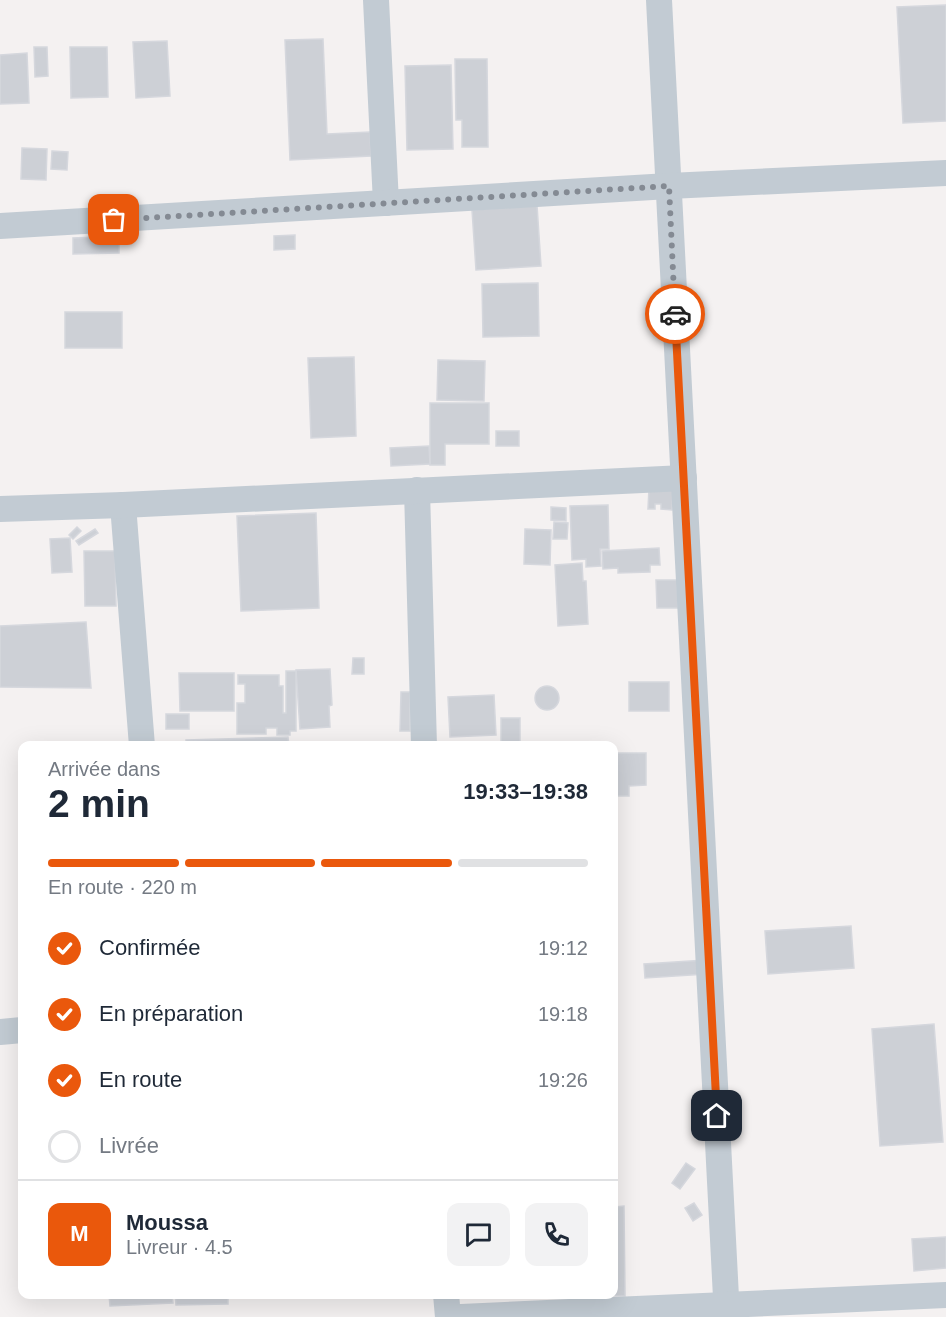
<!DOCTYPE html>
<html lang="fr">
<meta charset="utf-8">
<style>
body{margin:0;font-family:Helvetica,sans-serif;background:#f2f2f3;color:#1f2937;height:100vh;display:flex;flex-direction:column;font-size:22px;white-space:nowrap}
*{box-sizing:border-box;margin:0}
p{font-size:20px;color:#747a83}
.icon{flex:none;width:33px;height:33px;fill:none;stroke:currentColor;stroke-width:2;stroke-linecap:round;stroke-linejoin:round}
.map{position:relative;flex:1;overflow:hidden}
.sheet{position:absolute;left:18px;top:741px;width:600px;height:558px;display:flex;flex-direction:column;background:#fff;border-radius:12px;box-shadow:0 6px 24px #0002}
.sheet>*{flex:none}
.pin{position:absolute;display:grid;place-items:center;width:51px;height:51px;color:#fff;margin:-26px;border-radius:12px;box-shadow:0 3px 9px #0006}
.courier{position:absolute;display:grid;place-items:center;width:60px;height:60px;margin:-30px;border:4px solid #ea580c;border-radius:50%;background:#fff;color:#222;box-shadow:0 2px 8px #0007}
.headline em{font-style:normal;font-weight:700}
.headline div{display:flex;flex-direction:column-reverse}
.headline{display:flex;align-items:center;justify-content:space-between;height:102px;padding:0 30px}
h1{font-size:39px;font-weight:700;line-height:45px}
.bar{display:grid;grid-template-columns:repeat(4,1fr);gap:9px 6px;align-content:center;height:72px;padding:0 30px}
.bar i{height:8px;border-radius:4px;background:#e0e1e3}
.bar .on{background:#ea580c}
.bar p{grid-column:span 4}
.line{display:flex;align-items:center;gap:15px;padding:0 30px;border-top:2px solid #e0e1e3}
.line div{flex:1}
.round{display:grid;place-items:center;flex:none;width:63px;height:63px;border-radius:12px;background:#f2f2f3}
ol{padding:0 30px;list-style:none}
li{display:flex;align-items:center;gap:18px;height:66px}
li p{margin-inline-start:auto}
li .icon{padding:6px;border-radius:50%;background:#ea580c;color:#fff;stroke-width:4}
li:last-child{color:#747a83}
li i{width:33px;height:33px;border:3px solid #e0e1e3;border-radius:50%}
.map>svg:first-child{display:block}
.building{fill:#cdd0d6;stroke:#d5d7dd;stroke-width:1.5}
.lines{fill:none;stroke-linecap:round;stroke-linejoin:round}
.minor{stroke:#c2cbd3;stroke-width:26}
.done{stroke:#848a93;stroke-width:6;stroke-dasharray:0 10.8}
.route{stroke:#ea580c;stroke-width:8}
</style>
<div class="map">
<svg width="946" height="1317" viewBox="0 0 946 1317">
<rect width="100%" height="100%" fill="#f4f1f1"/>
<g class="building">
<polygon points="946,5 946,121 903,123 897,7"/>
<polygon points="323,39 327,134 370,132 371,156 290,160 285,40"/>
<polygon points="167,41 170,96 136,98 133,42"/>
<polygon points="34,47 47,47 48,76 35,77"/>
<polygon points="70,47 107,47 108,97 71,98"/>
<polygon points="27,53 29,103 0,104 0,55"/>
<polygon points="455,59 487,59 488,147 462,147 462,120 456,120"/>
<polygon points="451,65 453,149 407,150 405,66"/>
<polygon points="22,148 47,149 46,180 21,179"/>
<polygon points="52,151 68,152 67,170 51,169"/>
<polygon points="537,205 541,266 476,270 472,210"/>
<polygon points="295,235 295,249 274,250 274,236"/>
<polygon points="119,236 119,253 73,254 73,238"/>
<polygon points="538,283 539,336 483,337 482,284"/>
<rect x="65" y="312" width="57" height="36"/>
<polygon points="354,357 356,436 311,438 308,358"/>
<polygon points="438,360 485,361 484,401 437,400"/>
<polygon points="430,403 489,403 489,444 445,444 445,465 430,465"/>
<rect x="496" y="431" width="23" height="15"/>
<polygon points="429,446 430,464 391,466 390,448"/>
<polygon points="649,488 673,488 672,510 661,509 661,504 655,504 655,509 648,509"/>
<polygon points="608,505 609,549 600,549 601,566 586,567 586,559 572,560 570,506"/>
<polygon points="551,507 566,508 566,521 551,520"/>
<polygon points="316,513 319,608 241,611 237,516"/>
<polygon points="554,522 568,523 567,539 553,539"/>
<polygon points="77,527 81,531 73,539 69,535"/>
<polygon points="95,529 98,533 79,545 76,541"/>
<polygon points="525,529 551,530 550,565 524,564"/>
<polygon points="70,538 72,572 52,573 50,539"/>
<polygon points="659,548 660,565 650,565 650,572 618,573 618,568 603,569 602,551"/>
<polygon points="84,551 115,551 116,606 85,606"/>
<polygon points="582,563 583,581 586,581 588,624 558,626 555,565"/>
<polygon points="656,580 677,580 678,608 657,608"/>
<polygon points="86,622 91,688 0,687 0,626"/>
<polygon points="353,658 364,658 364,674 352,674"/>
<polygon points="330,669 332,705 329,706 330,727 300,729 296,670"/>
<polygon points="286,671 296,671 296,731 290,731 290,735 277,735 277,728 266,728 266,734 237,734 237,703 245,703 245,684 238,684 238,675 279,675 279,686 283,686 283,713 286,713"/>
<polygon points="179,673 234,673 234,711 180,711"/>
<rect x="629" y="682" width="40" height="29"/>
<circle cx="547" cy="698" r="12"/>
<polygon points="401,692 410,692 410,731 400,731"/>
<polygon points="494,695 496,735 450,737 448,697"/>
<rect x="166" y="714" width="23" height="15"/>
<rect x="501" y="718" width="19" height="26"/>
<polygon points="288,737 289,746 186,746 186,740"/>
<polygon points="614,753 646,753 646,785 629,786 629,796 614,796"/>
<polygon points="851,926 854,968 768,974 765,931"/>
<polygon points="705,960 706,974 645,978 644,964"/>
<polygon points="934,1024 943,1142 880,1146 872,1029"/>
<polygon points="686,1163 695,1169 680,1189 672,1183"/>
<polygon points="694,1203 702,1215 693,1221 685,1208"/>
<polygon points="624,1206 625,1296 571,1295 614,1294 614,1207"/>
<polygon points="946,1237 946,1268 914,1271 912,1239"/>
<polygon points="109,1294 172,1294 173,1303 110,1306"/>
<polygon points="175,1294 228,1294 228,1304 176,1305"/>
</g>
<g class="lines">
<g class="minor">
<polyline points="376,0 386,203"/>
<polyline points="659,0 727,1317"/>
<polyline points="0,226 669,186 946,173"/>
<polyline points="417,490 424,746"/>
<polyline points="123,505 142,746"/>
<polyline points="0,509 123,505 684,478"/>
<polyline points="0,1032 22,1030"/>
<polyline points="446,1294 448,1317"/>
<polyline points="461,1317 946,1295"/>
</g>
</g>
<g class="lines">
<polyline class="done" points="114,220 669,186 675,314"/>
<polyline class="route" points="675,314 717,1116"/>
</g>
</svg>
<div class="pin" style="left:114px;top:220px;background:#ea580c"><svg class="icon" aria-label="bag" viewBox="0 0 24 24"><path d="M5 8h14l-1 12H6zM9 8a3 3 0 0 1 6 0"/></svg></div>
<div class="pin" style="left:717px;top:1116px;background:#1f2937"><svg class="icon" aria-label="home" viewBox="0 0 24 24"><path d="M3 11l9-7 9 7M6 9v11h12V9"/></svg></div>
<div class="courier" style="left:675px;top:314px"><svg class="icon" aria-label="car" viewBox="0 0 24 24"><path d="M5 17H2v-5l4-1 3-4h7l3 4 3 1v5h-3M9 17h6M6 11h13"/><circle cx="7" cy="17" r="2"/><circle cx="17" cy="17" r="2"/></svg></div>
<section class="sheet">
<div class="headline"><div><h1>2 min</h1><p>Arrivée dans</p></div><em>19:33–19:38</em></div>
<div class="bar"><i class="on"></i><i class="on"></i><i class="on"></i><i></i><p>En route · 220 m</p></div>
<ol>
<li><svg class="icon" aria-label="check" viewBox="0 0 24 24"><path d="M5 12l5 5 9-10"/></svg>Confirmée<p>19:12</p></li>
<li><svg class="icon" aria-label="check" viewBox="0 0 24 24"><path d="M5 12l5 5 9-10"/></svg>En préparation<p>19:18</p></li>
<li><svg class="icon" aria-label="check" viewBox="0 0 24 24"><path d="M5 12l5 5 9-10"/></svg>En route<p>19:26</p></li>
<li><i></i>Livrée</li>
</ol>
<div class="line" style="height:108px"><b class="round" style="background:#ea580c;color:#fff">M</b><div><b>Moussa</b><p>Livreur · 4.5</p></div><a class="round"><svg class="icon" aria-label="chat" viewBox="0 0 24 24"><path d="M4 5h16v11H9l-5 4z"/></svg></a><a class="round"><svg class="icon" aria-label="phone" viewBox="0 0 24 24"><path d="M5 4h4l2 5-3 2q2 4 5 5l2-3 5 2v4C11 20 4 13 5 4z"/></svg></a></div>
</section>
</div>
